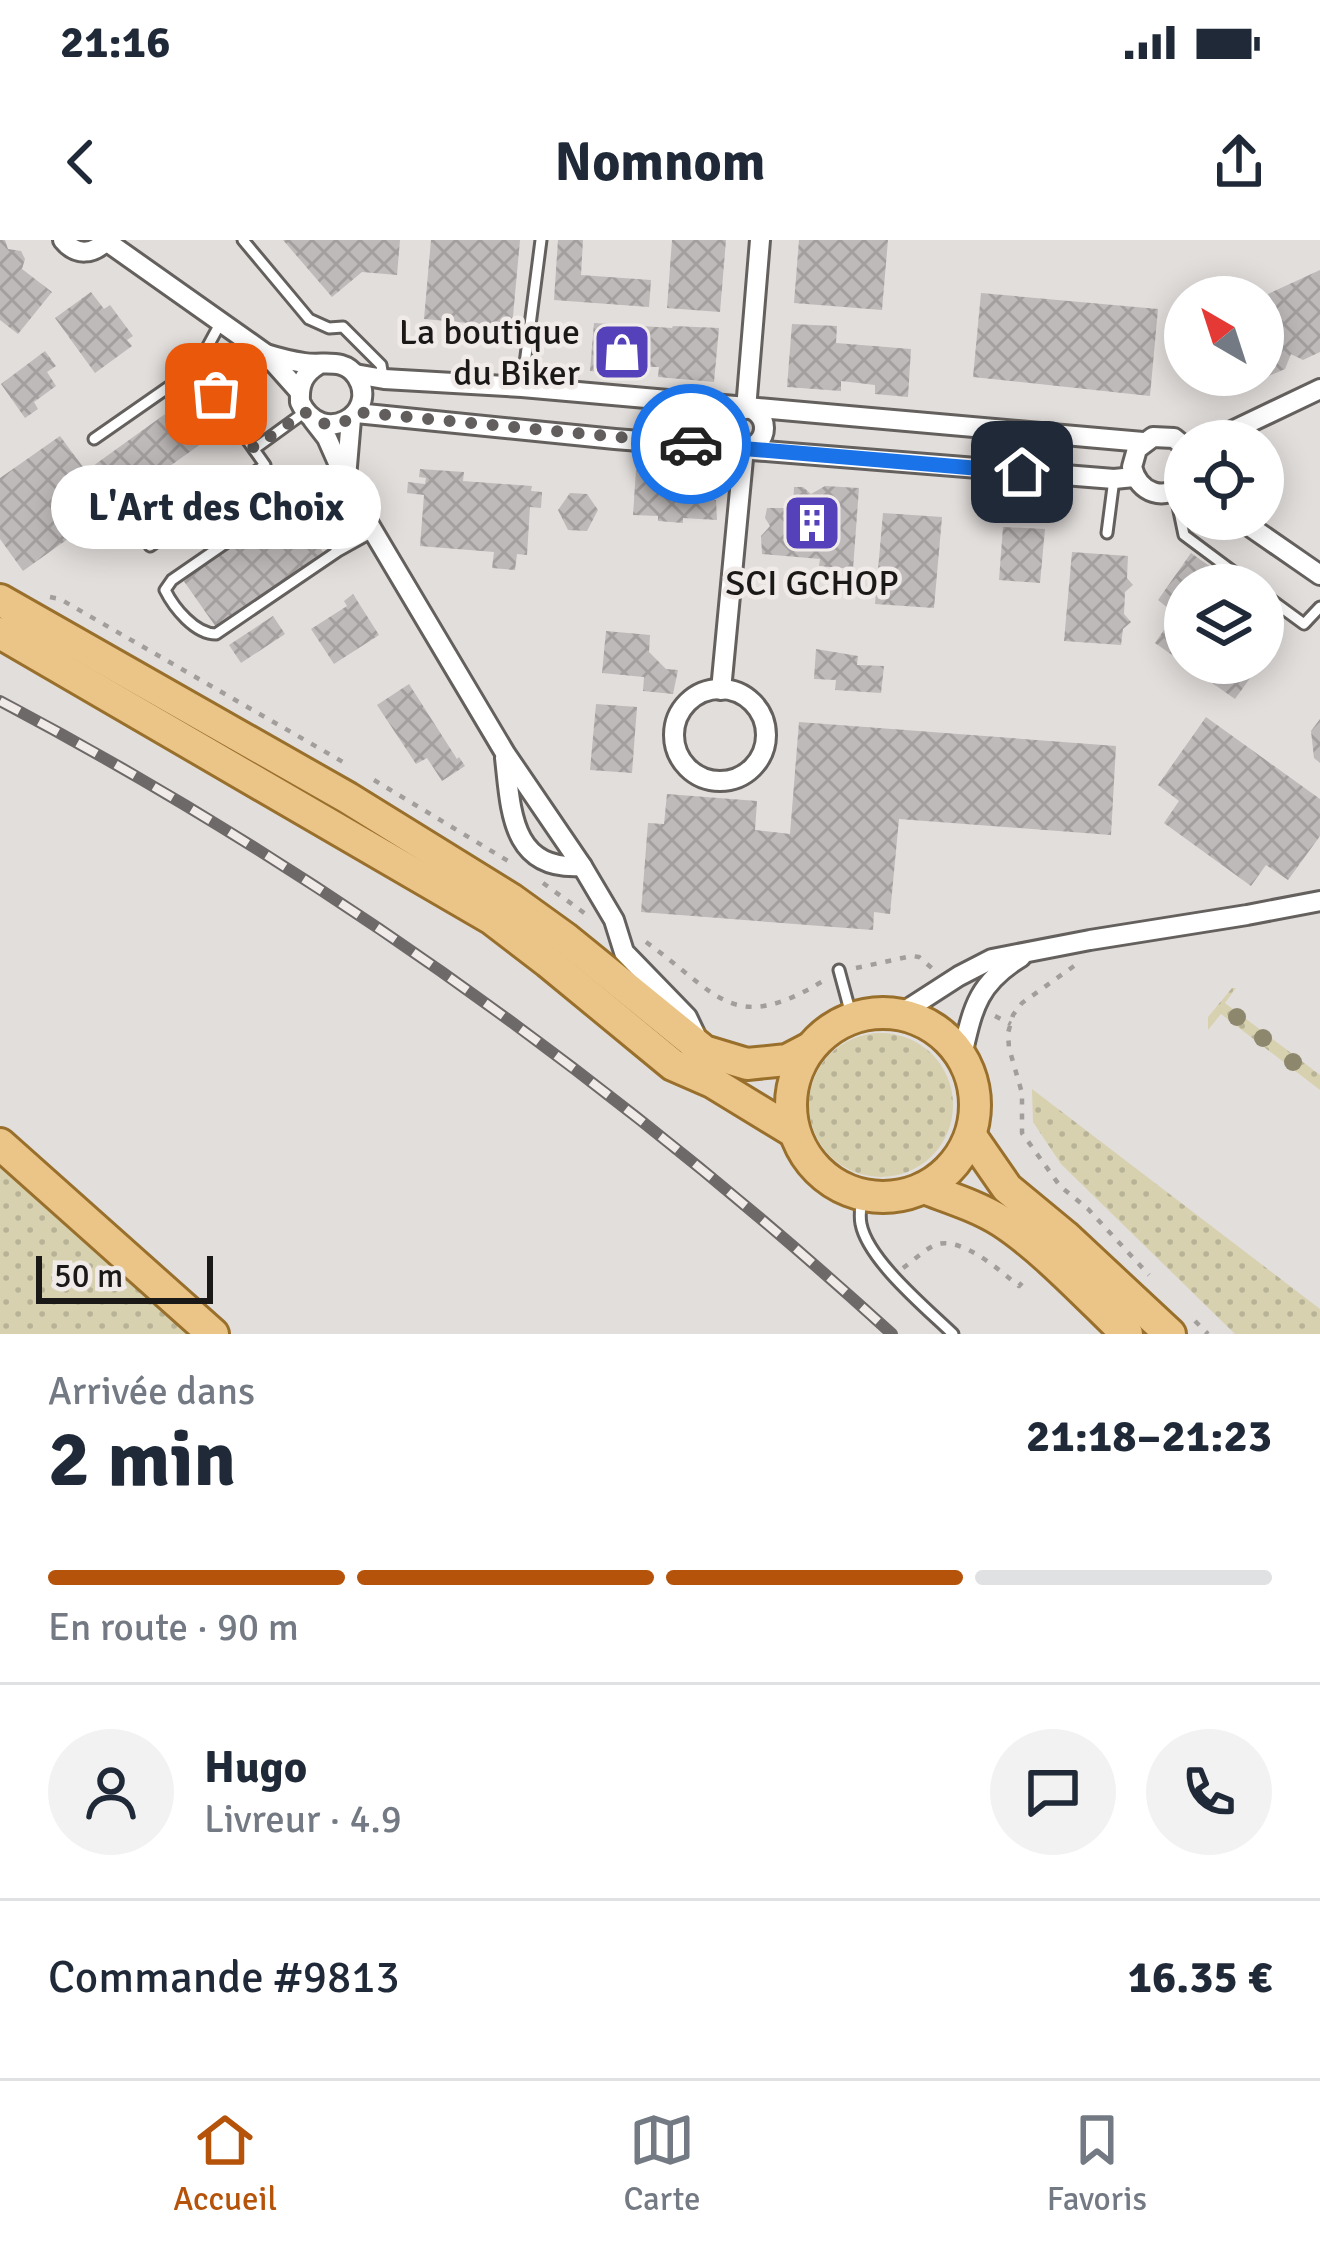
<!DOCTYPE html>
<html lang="fr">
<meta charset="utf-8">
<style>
body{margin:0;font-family:Signika,sans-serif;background:#f2f2f3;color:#1f2937;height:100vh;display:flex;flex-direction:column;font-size:45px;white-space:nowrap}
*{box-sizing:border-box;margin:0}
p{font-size:39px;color:#747a83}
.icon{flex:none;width:66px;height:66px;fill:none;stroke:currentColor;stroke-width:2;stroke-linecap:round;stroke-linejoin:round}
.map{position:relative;height:1094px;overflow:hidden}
.drawer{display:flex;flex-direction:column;background:#fff;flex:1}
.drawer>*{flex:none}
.needle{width:78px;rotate:321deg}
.controls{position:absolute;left:1164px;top:36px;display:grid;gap:24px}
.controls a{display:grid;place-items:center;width:120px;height:120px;border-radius:50%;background:#fff;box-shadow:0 6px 30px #0003;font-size:60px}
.scale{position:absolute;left:36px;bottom:30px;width:177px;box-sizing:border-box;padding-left:12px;border:6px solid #1b1918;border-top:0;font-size:33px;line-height:42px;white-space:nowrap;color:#1b1918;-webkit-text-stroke:9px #f0ebe9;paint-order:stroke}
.pin{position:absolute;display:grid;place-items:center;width:102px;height:102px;color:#fff;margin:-51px;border-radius:24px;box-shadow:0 6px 18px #0006}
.courier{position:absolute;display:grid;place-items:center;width:120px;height:120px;margin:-60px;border:9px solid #1a73e8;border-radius:50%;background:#fff;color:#222;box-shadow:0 3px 15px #0007}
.bubble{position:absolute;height:84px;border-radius:42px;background:#fff;box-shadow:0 6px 30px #0003;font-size:39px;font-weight:700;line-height:84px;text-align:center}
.overview em{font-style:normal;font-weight:700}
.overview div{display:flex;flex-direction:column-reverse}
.overview{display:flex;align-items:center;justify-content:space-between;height:204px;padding:0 48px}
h1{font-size:78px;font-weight:700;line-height:90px}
.bar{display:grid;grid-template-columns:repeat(4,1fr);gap:18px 12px;align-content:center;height:144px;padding:0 48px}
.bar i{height:15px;border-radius:9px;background:#e0e1e3}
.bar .on{background:#b45309}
.bar p{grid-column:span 4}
.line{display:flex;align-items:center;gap:30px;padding:0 48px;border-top:3px solid #e0e1e3}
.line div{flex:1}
.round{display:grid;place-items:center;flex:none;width:126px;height:126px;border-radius:63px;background:#f2f2f3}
.status{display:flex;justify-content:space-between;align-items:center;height:84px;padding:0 60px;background:#fff;direction:ltr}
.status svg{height:33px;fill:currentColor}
header{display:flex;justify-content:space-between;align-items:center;height:156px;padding:0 48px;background:#fff;font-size:54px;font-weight:700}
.tabs{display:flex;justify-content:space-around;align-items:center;height:168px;border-top:3px solid #e0e1e3;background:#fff;font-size:33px;color:#747a83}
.tabs a{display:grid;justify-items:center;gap:6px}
.tabs .on{color:#b45309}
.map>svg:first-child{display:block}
.grass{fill:url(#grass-dots)}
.building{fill:url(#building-cross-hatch)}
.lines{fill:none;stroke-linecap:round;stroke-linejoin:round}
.lane-casing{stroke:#64605e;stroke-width:15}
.street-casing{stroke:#64605e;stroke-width:24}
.primary-casing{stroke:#996f2c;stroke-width:36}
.path{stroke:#a19e9c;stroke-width:4.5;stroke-dasharray:6 9;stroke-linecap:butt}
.lane{stroke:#fff;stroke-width:9}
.street{stroke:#fff;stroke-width:18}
.primary{stroke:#ebc487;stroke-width:30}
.rail-casing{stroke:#6c6968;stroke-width:12}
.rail{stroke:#f0ebe9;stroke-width:8;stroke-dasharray:22;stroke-linecap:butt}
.tree{fill:#8d876d}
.done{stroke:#615e5d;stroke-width:12;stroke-dasharray:0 21.6}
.route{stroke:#1a73e8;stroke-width:15}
.labels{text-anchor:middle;stroke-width:9;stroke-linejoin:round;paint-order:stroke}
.poi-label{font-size:36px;fill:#1b1918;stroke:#f0ebe9;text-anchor:end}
</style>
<div class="status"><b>21:16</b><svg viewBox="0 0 49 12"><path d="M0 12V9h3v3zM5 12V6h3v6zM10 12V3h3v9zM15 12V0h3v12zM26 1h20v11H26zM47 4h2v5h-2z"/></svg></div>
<header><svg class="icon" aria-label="back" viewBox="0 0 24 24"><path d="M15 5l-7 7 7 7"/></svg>Nomnom<svg class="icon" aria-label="share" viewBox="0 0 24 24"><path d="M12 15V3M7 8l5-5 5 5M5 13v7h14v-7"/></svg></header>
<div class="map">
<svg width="1320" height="1094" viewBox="0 0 1320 1094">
<defs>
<pattern id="grass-dots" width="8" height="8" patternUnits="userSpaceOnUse" patternTransform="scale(3)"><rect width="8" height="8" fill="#d7d1af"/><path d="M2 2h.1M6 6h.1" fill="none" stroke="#b8b396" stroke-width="1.8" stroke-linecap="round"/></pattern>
<pattern id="building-cross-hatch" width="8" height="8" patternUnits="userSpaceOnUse" patternTransform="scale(3)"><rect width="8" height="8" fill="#bfbaba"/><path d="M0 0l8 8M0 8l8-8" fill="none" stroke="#a49f9f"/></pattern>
</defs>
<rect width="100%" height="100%" fill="#e2dedc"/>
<g class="grass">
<polygon points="1232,748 1236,748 1225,763 1320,835 1320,850 1221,774 1208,790 1208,777"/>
<circle cx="881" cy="865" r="72"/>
<polygon points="1032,849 1320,1069 1320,1094 1235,1094 1061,924 1033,882"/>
<polygon points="0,904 213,1094 0,1094"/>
</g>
<g class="building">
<polygon points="0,0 5,0 8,9 21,11 25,19 22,29 52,52 18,94 0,80"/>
<polygon points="283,0 400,0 397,35 362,32 332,57"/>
<polygon points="431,0 520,0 512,87 424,79"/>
<polygon points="558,0 583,0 581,35 651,40 649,67 554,60"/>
<polygon points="672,0 726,0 720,72 667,68"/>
<polygon points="799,0 888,0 882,70 794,63"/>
<polygon points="1320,30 1320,112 1303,120 1291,114 1285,129 1236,150 1229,148 1227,153 1219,151 1220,145 1210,142 1207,135 1263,135 1263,74 1275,69 1268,54"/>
<polygon points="91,52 104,69 110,65 133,96 127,100 132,106 95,133 55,78"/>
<polygon points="981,53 1158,69 1150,156 973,137"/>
<polygon points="594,83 672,88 673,86 719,88 714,142 658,137 659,127 626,127 626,134 590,131"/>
<polygon points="792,84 837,86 836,103 911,109 908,157 875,154 875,145 841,141 841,151 787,147"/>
<polygon points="45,111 56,126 47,132 56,146 34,162 38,169 25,178 1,144"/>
<polygon points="186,159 212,196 23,331 0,299 0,238 60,196 86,231"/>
<polygon points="420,229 464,232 463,241 532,246 531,251 542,252 541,268 530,267 527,315 517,314 515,330 492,328 494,312 420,306 424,255 407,253 408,242 425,244 426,238 419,237"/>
<polygon points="636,230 687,234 685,258 716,260 717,280 683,278 683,283 658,281 658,276 633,275"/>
<polygon points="825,246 859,248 853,329 819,326 820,319 762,314 761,296 770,286 765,278 767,268 793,268 794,247 803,247 811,254"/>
<polygon points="570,253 587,254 598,270 587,291 568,290 558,270"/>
<polygon points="291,266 323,312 216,387 183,340"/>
<polygon points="883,273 942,277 934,368 875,364"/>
<polygon points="1003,287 1045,289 1040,343 999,340"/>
<polygon points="1072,312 1128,316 1127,338 1133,345 1125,352 1124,374 1131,382 1123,389 1121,405 1064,401"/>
<polygon points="1191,313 1236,345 1185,345 1185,423 1261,423 1235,459 1155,403 1175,374 1158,360"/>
<polygon points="353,354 379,395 334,424 311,389 347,366 344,361"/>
<polygon points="273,376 285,394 241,423 229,405"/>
<polygon points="606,391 650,395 649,412 666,429 678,430 673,454 643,451 644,437 602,433"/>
<polygon points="1263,391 1277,401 1263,420"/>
<polygon points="816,409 858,416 857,425 884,426 881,453 835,450 836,440 814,439"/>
<polygon points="409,444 457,519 459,517 465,526 442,541 427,518 416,524 377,465"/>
<polygon points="596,464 637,467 632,533 590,530"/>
<polygon points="1206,477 1320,559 1320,596 1288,640 1266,625 1251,646 1164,583 1179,561 1158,545"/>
<polygon points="1320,479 1320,523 1314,518 1311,491"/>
<polygon points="799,482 1116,506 1111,595 899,579 890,674 874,672 873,690 641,672 648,583 664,584 667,554 757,561 755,590 790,594"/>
</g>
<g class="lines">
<defs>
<g id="lane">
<polyline points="243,0 309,79 329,88 343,87 381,125 383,137"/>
<polyline points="196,128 221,82"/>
<polyline points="522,147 541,0"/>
<polyline points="94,199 196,128 265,225 150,306"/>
<polyline points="254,209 305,172"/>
<polyline points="1175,252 1184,295 1251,345"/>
<polyline points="1107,293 1114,239"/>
<path d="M338 311 298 253 172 340 165 350C174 368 195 394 216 394L338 311 374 291"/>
<polyline points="1263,354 1304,384 1320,367"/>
<polyline points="839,730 852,778"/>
<path d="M862 955C861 965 859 975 861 984 868 1020 926 1068 953 1094"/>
</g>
<g id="street">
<path d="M63 0C76 16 93 15 107 0"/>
<polyline points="106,1 266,114 299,151"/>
<path d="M266 114C279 118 291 121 304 123 324 126 344 117 357 137 380 174 322 208 300 162 299 145 303 134 318 125"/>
<polyline points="355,134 384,139 522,147 1143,202"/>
<circle cx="744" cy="188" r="20"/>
<polyline points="746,169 760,0"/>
<polyline points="356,173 615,199 1114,239 1134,237"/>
<polyline points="313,180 327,198 354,259 505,513 582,626 614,680 624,712 687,777 696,796"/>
<polyline points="1211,201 1320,149"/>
<path d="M1185 207 1174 198 1153 197 1137 209 1132 227C1139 254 1165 262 1185 243"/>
<polyline points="346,238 351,179"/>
<polyline points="1239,279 1320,335"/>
<circle cx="720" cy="495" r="46"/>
<polyline points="721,450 744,208"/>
<path d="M505 518C511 571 511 631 582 626"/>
<polyline points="900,774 959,736 992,719 1090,700 1247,675 1320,661"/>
<path d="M962 815C973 768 977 744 1021 717"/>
</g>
<g id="primary">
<polyline points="0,360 348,558 511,659 565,698 704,811 747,824 787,820 810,808"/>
<polyline points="0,393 492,679 548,722 673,825 712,842 794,892"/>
<circle cx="883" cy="865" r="92"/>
<polyline points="971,896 1007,948 1065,996 1170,1094"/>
<polyline points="0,904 213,1094"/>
<path d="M924 948C950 958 977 966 1001 981 1043 1008 1090 1059 1127 1094"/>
</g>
</defs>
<use href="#lane" class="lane-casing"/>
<use href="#street" class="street-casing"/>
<use href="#primary" class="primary-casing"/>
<g class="path">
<polyline points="50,357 60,359 343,522"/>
<polyline points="374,540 513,624"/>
<polyline points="543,643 587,675"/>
<path d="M646 702C719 754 732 796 823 741"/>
<polyline points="1074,726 1022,763 1013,775 1008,793 1009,808 1022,853 1022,893 1060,946 1088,969 1149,1035"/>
<polyline points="856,728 912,716 919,717 934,730"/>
<polyline points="995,776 1011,784"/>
<path d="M903 1028C913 1021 924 1010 935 1005 961 995 1000 1031 1019 1046L1028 1036"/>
<polyline points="1195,1081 1208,1094"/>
</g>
<use href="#lane" class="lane"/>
<use href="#street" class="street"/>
<use href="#primary" class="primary"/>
<defs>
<path id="rail" d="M0 461C324 632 622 848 892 1094"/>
</defs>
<use href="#rail" class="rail-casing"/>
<use href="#rail" class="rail"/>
</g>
<g class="tree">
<circle cx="1237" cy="777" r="9"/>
<circle cx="1263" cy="798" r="9"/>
<circle cx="1293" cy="822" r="9"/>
</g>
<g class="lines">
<path class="done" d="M216 154 254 208 305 172C320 187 341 190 356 172L691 204"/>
<polyline class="route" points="691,204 1022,232"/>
</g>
<defs>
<symbol id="shop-square" viewBox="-11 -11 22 22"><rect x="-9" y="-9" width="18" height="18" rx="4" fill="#5541b9" stroke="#f0ebe9"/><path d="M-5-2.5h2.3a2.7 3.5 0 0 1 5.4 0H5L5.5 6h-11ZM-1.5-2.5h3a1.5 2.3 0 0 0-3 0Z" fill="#fff"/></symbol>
<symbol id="building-square" viewBox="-11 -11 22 22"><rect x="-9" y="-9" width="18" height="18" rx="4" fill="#5541b9" stroke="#f0ebe9"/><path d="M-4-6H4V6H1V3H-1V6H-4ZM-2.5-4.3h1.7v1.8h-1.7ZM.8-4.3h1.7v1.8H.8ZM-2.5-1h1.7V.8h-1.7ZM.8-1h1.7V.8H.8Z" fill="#fff"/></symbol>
</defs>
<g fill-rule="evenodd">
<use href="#shop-square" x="589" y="79" width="66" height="66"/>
<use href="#building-square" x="779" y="250" width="66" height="66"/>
</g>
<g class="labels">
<g class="poi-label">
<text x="580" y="104">La boutique<tspan x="580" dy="41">du Biker</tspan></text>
<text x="812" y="355" text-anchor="middle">SCI GCHOP</text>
</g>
</g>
</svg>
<div class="controls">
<a><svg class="needle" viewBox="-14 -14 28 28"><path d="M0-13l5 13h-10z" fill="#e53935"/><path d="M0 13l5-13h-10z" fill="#747a83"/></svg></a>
<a><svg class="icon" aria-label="locate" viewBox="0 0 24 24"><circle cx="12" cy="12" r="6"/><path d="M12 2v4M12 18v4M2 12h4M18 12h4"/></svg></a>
<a><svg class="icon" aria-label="layers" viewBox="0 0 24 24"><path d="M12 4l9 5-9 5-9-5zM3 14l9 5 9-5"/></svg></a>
</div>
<div class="scale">50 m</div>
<div class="pin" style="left:216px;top:154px;background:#ea580c"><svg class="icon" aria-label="bag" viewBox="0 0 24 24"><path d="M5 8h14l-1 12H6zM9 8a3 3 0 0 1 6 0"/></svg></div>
<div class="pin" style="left:1022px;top:232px;background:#1f2937"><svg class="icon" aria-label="home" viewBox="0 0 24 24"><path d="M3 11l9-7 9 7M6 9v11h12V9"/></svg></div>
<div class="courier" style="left:691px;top:204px"><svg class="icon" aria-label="car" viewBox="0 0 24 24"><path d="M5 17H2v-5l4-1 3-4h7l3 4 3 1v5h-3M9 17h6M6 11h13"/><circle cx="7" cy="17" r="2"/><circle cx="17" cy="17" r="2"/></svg></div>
<div class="bubble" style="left:51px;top:225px;width:330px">L'Art des Choix</div>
</div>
<section class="drawer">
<div class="overview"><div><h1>2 min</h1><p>Arrivée dans</p></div><em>21:18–21:23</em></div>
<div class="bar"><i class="on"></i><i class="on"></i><i class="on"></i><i></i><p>En route · 90 m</p></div>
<div class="line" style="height:216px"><a class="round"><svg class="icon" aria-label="person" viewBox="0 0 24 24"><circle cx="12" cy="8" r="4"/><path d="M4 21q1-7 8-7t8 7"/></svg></a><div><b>Hugo</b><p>Livreur · 4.9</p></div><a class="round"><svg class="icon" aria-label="chat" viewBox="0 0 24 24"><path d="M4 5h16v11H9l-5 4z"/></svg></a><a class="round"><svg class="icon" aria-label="phone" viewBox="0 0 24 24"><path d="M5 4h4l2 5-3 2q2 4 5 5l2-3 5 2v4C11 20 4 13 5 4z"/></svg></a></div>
<div class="line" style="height:156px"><div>Commande #9813</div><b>16.35 €</b></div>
</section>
<nav class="tabs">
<a class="on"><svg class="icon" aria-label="home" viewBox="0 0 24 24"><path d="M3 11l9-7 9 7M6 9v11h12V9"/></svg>Accueil</a>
<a><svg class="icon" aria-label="map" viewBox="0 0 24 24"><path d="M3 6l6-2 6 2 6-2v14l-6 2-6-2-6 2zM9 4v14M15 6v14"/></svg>Carte</a>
<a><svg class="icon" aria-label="saved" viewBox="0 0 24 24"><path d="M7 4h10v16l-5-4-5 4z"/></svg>Favoris</a>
</nav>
